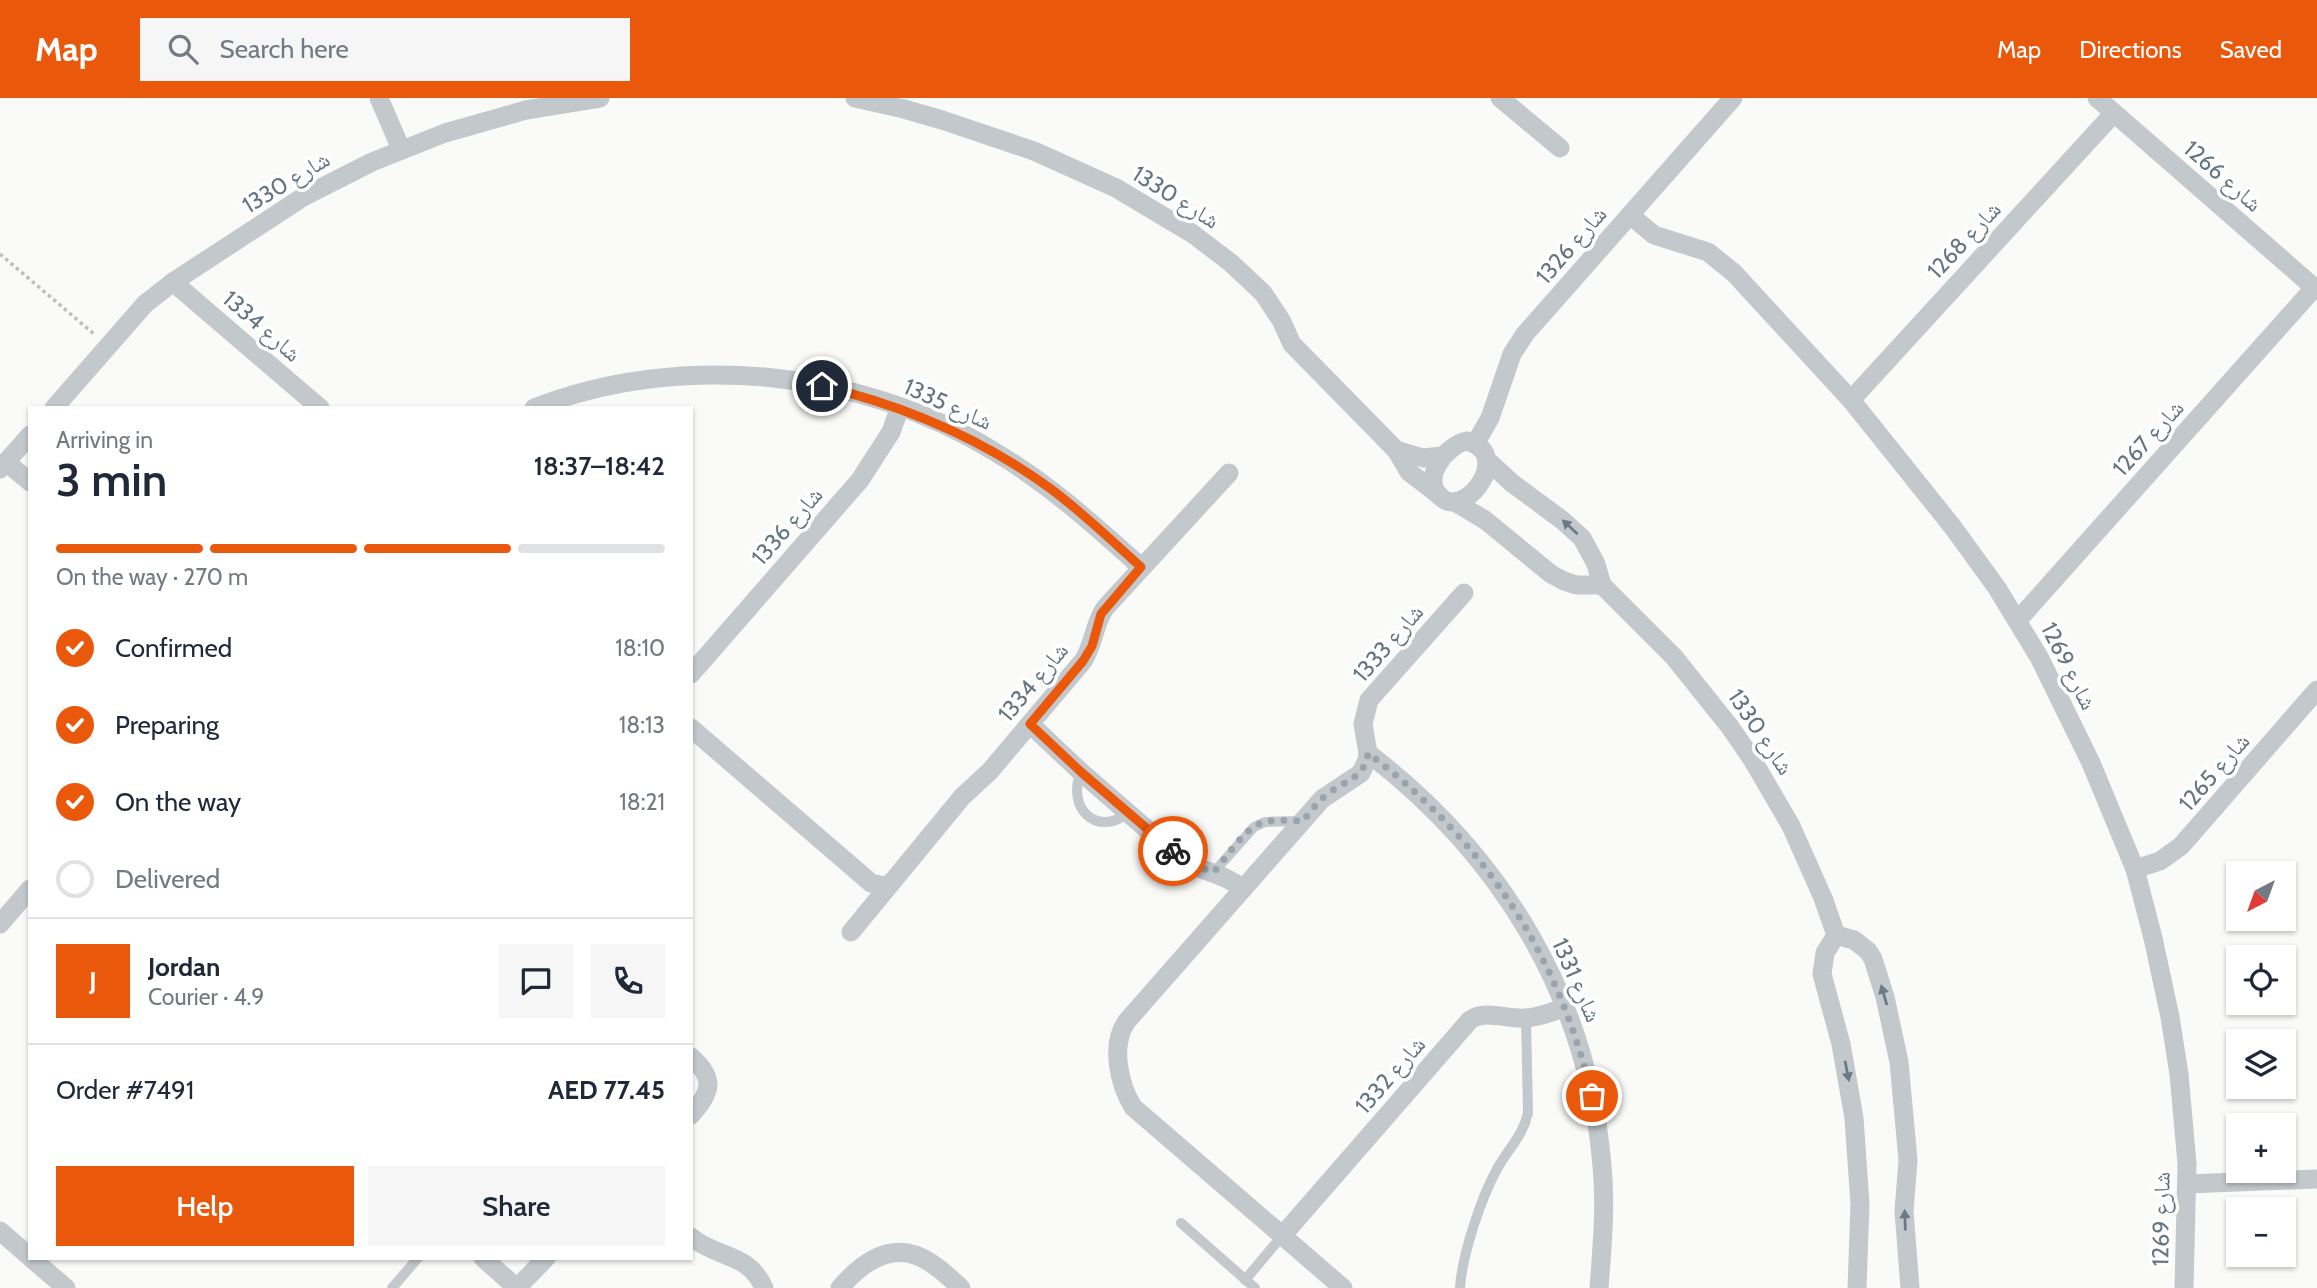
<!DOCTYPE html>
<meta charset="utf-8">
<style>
body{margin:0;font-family:Cabin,"Noto Naskh Arabic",sans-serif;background:#f6f6f7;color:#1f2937;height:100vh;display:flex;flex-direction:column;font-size:26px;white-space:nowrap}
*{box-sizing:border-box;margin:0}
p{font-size:23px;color:#747a83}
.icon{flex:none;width:38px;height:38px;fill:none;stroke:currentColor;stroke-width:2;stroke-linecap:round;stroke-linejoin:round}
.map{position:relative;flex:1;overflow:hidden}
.drawer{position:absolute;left:28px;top:308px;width:665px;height:854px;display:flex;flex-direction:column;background:#fff;border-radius:0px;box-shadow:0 2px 5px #0004}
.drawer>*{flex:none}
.needle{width:46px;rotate:221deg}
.controls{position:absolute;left:2226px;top:763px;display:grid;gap:14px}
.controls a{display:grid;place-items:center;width:70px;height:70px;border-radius:0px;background:#fff;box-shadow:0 2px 5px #0004;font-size:35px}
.pin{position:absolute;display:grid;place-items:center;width:60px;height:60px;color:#fff;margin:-30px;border:4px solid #fff;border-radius:50%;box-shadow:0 2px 7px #0007}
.courier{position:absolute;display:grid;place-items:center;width:70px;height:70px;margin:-35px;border:5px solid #ea580c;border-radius:50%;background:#fff;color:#222;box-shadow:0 2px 9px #0007}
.head em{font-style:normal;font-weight:600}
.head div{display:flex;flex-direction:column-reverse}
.head{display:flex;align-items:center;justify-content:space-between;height:119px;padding:0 28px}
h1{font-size:46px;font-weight:600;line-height:52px}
.bar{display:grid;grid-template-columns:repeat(4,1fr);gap:10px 7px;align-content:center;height:84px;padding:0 28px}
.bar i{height:9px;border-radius:5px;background:#e0e1e3}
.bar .current{background:#ea580c}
.bar p{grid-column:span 4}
.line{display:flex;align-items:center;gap:18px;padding:0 28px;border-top:2px solid #e0e1e3}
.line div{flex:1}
.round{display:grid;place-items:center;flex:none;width:74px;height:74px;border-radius:0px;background:#f6f6f7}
ol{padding:0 28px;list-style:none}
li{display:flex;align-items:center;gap:21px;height:77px}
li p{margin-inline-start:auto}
li .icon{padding:7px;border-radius:50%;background:#ea580c;color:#fff;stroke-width:4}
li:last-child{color:#747a83}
li i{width:38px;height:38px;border:4px solid #e0e1e3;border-radius:50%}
.primary-button{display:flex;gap:14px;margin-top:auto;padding:14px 28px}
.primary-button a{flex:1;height:80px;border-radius:0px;background:#ea580c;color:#fff;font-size:28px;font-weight:600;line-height:80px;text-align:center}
.primary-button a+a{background:#f6f6f7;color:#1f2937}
header{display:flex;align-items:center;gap:42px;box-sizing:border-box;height:98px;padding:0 35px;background:#ea580c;color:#fff}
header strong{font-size:33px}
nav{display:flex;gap:38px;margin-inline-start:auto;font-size:24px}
.search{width:490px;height:63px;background:#f6f6f7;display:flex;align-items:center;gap:18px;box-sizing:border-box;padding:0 24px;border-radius:0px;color:#747a83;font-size:26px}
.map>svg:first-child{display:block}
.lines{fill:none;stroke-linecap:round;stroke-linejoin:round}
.path{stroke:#bbbfc2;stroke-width:3.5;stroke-dasharray:3.5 3.5;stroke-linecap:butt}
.lane{stroke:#c3c8cc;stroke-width:10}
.street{stroke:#c3c8cc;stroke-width:19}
.oneway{fill:#6a7a87}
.done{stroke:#99a4ac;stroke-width:7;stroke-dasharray:0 12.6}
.route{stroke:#ea580c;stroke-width:9}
.labels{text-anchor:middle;stroke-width:7;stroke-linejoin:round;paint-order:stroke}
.street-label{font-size:23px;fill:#657683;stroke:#fff}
</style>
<header>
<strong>Map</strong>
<div class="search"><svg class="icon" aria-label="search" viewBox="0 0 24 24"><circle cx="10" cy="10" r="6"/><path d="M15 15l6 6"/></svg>Search here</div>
<nav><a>Map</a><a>Directions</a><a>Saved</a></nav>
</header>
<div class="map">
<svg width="2317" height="1190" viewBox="0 0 2317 1190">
<rect width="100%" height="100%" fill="#fafaf8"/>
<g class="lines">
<polyline class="path" points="0,156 94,236"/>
<g class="lane">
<path d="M1081 674C1066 709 1096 740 1128 715"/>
<polyline points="1214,774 1254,729 1265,724 1300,723"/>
<polyline points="1181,1125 1255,1190"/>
<polyline points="1245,1182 1282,1138"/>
<polyline points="392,1190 418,1160"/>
<path d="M1460 1190C1462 1157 1481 1100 1497 1071 1508 1051 1523 1038 1528 1015L1526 920"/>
</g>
<g class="street">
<polyline points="379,0 401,51"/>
<polyline points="855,0 904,11 942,22 1034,53 1116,90 1193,136 1231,165 1263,195 1281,222 1292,246 1396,352 1409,374 1439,397"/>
<polyline points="1500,0 1560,50"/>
<polyline points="2097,0 2317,192"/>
<polyline points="1630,117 1654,137 1708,154 1734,175 1851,302 1952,428 1997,490 2039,559 2091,665 2135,771 2153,840 2170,919 2179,976 2187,1066 2184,1190"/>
<polyline points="173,184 320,310"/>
<polyline points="1851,302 2114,15"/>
<polyline points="54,310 145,206 173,184 303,99 372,64 445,35 526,12 600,0"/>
<path d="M534 310C681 253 860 271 995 354 1049 386 1094 427 1141 469"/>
<path d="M1467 343C1513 355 1468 418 1443 401 1418 384 1445 347 1467 343Z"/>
<polyline points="1475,346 1490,320 1512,256 1525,236 1733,0"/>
<polyline points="1396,352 1423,360 1442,358"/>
<polyline points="1487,362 1512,385 1562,422 1582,440 1596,466 1602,487 1674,559 1730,629 1752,661 1791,728 1823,800 1836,837"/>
<polyline points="6,364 30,384"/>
<polyline points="0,371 30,337"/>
<polyline points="1455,404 1485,422 1551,476 1564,483 1576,487 1602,487"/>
<polyline points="2018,522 2314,190"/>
<polyline points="691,576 860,382 891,334 900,309"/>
<path d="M1030 626 1081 674 1180 760C1201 775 1223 774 1243 791"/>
<polyline points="691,630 871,785 883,788 890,786"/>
<path d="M1368 655C1501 757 1588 898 1602 1068 1606 1109 1602 1149 1599 1190"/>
<polyline points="2135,771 2160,763 2181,748 2317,592"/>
<polyline points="0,826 30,791"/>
<path d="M851 834 962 699 990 673 1083 563C1094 546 1094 526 1105 510L1229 375"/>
<polyline points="1836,837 1854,842 1868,853 1873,861 1885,899 1899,964 1908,1062 1904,1113 1910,1190"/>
<polyline points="1836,837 1825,855 1822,876 1841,946 1854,1020 1860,1106 1857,1190"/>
<path d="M691 959C716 981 711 994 691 1017"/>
<polyline points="2187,1086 2317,1081"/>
<polyline points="0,1133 30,1159"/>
<path d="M1282 1138 1470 922C1486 911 1508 922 1526 920 1540 919 1553 914 1565 909"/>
<path d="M691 1139C718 1161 748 1154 764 1190"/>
<polyline points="31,1160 66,1190"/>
<polyline points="483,1160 517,1190"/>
<polyline points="517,1190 546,1160"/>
<path d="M840 1190C864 1162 895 1141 931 1165 942 1172 952 1182 961 1190"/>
<path d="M1343 1190 1133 1009C1119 986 1110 946 1127 923L1322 701 1361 675 1367 662 1368 655 1363 626 1369 602 1464 495"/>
</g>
</g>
<defs><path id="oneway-solid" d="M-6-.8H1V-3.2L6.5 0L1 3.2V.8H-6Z" transform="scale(1.75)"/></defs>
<g class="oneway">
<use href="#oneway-solid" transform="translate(1570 429) rotate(-137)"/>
<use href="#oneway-solid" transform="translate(1884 897) rotate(-106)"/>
<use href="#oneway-solid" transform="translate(1847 973) rotate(79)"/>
<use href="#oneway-solid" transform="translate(1905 1122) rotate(-92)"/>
</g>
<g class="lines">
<path class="done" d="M1173 753 1188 766 1214 774C1225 761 1244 732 1259 726 1272 720 1289 723 1303 723 1310 714 1317 705 1326 697 1343 683 1365 681 1368 655 1485 744 1558 855 1592 998"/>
<path class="route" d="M822 288C906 308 981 340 1051 391 1083 415 1111 442 1141 469L1101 516 1092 548 1083 563 1030 626 1081 674 1173 753"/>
</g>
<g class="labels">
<g class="street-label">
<text transform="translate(2223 78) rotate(41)" y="8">شارع 1266</text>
<text transform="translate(286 84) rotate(-31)" y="8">شارع 1330</text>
<text transform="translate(1176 99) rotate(32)" y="8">شارع 1330</text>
<text transform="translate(1964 142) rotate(-47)" y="8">شارع 1268</text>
<text transform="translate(1571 147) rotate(-49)" y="8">شارع 1326</text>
<text transform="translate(262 228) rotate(41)" y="8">شارع 1334</text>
<text transform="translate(948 306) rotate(24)" y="8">شارع 1335</text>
<text transform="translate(2148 340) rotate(-48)" y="8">شارع 1267</text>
<text transform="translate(787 428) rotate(-49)" y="8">شارع 1336</text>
<text transform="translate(1388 545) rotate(-49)" y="8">شارع 1333</text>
<text transform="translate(2069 568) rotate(63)" y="8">شارع 1269</text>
<text transform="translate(1033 584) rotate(-50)" y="8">شارع 1334</text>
<text transform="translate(1761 634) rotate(56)" y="8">شارع 1330</text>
<text transform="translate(2214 674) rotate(-49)" y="8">شارع 1265</text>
<text transform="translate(1577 882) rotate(66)" y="8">شارع 1331</text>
<text transform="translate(1390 977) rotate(-49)" y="8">شارع 1332</text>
<text transform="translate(2161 1121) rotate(-89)" y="8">شارع 1269</text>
</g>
</g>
</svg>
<div class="controls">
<a><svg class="needle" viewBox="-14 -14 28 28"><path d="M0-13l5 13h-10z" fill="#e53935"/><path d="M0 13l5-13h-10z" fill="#747a83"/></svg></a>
<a><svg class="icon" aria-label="locate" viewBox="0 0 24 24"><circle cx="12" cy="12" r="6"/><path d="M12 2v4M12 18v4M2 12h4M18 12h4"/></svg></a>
<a><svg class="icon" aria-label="layers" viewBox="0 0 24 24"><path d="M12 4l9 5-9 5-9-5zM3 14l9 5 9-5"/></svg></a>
<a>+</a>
<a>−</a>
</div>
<div class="pin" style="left:1592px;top:998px;background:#ea580c"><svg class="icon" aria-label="bag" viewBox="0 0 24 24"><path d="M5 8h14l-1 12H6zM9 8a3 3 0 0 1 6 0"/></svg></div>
<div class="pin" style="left:822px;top:288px;background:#1f2937"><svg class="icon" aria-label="home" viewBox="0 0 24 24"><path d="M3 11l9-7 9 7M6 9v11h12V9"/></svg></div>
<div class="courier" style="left:1173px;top:753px"><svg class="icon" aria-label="bike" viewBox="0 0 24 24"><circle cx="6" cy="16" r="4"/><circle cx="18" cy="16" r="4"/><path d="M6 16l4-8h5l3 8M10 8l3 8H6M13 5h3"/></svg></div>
<section class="drawer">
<div class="head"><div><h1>3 min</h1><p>Arriving in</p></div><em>18:37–18:42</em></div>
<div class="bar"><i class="current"></i><i class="current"></i><i class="current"></i><i></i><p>On the way · 270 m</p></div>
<ol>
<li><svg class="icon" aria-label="check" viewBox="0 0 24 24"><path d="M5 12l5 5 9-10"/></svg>Confirmed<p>18:10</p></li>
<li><svg class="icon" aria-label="check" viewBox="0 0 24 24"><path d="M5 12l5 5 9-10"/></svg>Preparing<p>18:13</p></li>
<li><svg class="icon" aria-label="check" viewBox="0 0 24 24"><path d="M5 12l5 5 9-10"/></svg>On the way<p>18:21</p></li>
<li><i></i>Delivered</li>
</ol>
<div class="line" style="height:126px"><b class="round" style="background:#ea580c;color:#fff">J</b><div><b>Jordan</b><p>Courier · 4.9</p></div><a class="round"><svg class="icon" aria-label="chat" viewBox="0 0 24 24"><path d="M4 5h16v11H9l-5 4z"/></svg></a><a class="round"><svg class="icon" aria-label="phone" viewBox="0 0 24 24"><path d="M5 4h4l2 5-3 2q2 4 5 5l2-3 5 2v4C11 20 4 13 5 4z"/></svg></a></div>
<div class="line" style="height:91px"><div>Order #7491</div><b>AED 77.45</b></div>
<div class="primary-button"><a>Help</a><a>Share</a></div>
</section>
</div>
